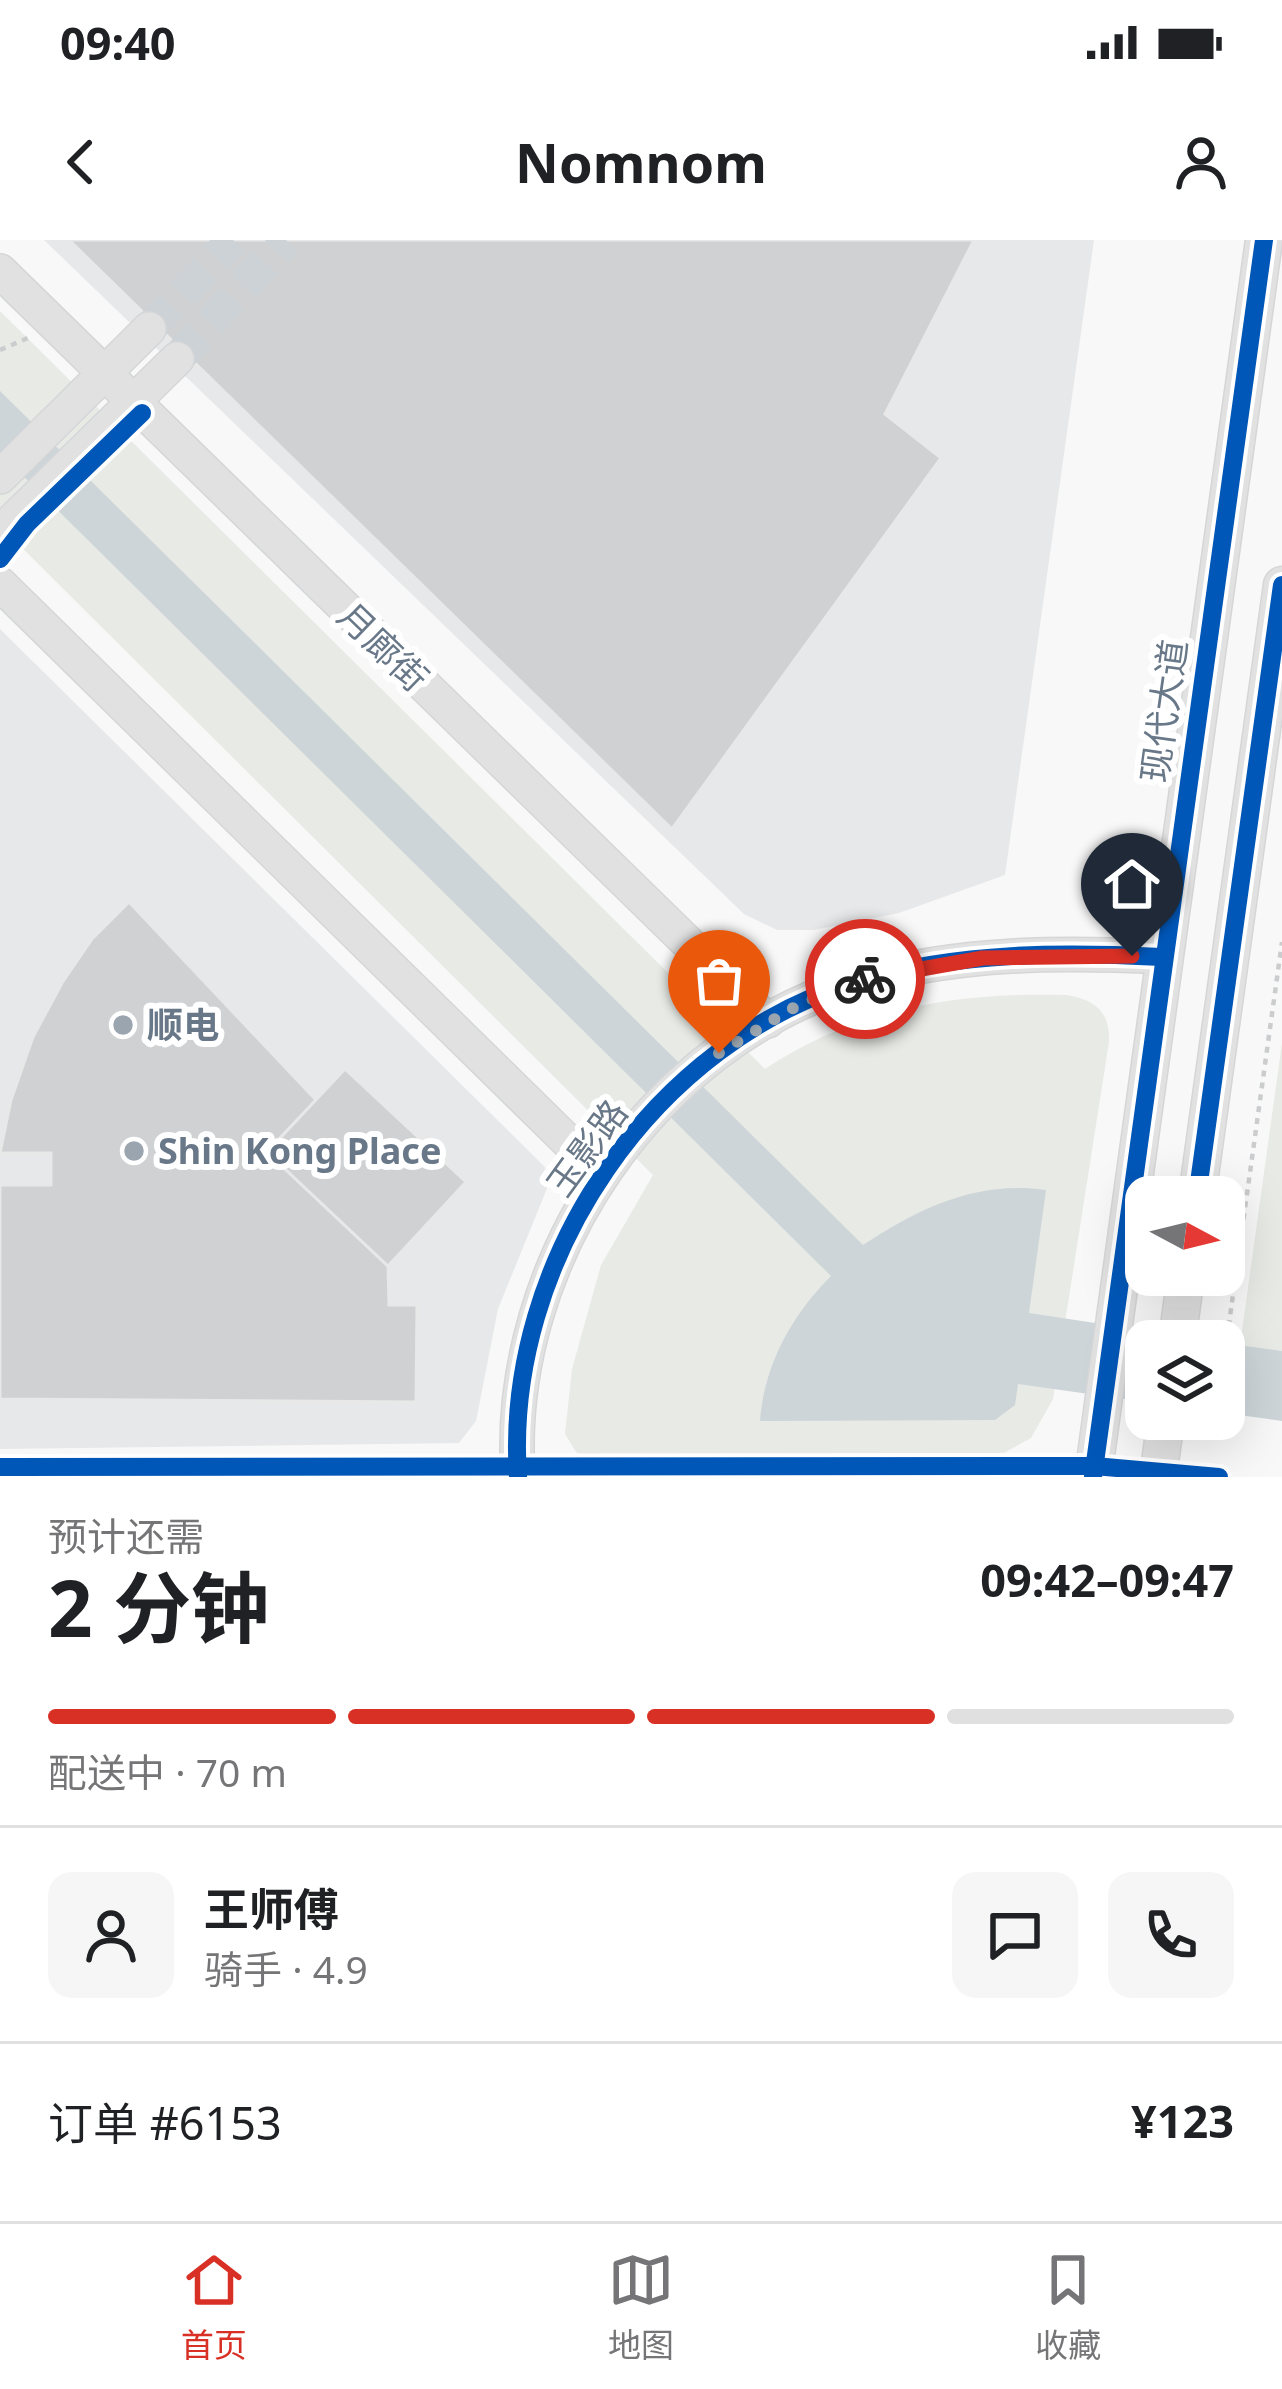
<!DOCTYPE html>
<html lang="zh">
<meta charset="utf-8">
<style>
body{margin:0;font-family:"Noto Sans","Noto Sans SC",sans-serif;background:#f6f6f6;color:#202124;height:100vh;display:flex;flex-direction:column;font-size:45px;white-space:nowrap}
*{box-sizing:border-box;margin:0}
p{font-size:39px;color:#757577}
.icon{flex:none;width:66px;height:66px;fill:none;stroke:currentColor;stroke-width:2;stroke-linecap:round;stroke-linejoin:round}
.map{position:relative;height:1237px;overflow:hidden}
.details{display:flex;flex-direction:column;background:#fff;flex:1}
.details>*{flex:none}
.needle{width:78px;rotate:97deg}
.buttons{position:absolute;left:1125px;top:936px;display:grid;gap:24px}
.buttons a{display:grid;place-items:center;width:120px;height:120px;border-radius:24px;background:#fff;box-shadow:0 12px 48px #0002;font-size:60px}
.pin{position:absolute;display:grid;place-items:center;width:102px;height:102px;color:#fff;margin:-123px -51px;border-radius:50% 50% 50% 0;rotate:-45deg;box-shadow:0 0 12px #0007}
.pin .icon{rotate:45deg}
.courier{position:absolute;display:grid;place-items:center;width:120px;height:120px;margin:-60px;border:9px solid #d93025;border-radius:50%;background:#fff;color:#222;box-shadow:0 3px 15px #0007}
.summary em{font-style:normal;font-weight:700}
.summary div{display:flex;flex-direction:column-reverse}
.summary{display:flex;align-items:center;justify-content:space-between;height:204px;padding:0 48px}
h1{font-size:78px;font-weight:700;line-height:90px}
.bar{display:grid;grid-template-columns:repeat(4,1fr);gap:18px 12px;align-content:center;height:144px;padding:0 48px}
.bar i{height:15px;border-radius:9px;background:#e0e0e0}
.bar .on{background:#d93025}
.bar p{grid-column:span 4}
.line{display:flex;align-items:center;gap:30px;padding:0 48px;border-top:3px solid #e0e0e0}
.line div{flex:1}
.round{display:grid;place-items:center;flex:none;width:126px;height:126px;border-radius:24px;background:#f6f6f6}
.status{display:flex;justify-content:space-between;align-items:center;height:84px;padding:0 60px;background:#fff;direction:ltr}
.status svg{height:33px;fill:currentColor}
header{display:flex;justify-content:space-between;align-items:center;height:156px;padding:0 48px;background:#fff;font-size:54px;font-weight:700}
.menu{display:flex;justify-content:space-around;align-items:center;height:168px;border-top:3px solid #e0e0e0;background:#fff;font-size:33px;color:#757577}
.menu a{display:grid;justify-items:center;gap:6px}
.menu .on{color:#d93025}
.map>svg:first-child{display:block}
.built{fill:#e7e8e9}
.green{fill:#e7eae5}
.water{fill:#cdd5d8}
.building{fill:#cfd1d2;stroke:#e8e8e8;stroke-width:3}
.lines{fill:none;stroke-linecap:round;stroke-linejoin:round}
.secondary-tunnel{stroke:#cdd2d6;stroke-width:33;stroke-dasharray:33 16;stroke-linecap:butt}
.secondary-casing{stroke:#d5d6d7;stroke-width:36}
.primary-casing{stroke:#d5d6d7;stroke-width:39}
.path{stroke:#cbcccd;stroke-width:4.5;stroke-dasharray:6 6;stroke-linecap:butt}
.secondary{stroke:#e1e1e2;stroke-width:33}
.primary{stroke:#e1e1e2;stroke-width:36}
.cycleway-casing{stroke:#fff;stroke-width:26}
.cycleway{stroke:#0057b8;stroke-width:18}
.done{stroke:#9ba5af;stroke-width:12;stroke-dasharray:0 21.6}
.route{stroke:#d93025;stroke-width:15}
.poi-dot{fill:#9ba5af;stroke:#fff;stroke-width:4.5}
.labels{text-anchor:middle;stroke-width:12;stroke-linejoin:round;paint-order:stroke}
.street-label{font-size:36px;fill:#697888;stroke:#fff}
.poi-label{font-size:36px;font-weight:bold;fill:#697888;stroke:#fff;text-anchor:start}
</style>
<div class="status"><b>09:40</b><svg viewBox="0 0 49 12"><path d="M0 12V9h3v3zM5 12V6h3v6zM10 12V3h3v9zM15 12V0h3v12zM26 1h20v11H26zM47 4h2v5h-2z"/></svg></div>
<header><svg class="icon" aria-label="back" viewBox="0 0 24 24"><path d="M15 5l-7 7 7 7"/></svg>Nomnom<svg class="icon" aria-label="person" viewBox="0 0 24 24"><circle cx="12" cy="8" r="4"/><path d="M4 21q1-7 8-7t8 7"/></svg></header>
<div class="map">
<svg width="1282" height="1237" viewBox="0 0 1282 1237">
<rect width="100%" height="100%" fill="#f8f8f8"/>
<g class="built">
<polygon points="44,0 1094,0 1005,635 899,673 814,690 777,690 744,674"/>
<polygon points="0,389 545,927 548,946 498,1069 476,1181 459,1203 0,1209"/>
</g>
<g class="green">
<path d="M0 71 765 829C856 768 959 752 1067 755 1095 760 1110 771 1109 802L1053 1159 1031 1198 991 1220 601 1224 576 1212 565 1194 572 1129 601 1025 653 935 0 286Z"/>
<polygon points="1282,803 1282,1111 1240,1105"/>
</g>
<g class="water">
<path d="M0 151 863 1005C919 968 977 940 1046 950L1029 1073 1214 1101H1146V1162L1018 1144 1015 1165 995 1180 760 1181C764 1125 792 1075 831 1036L0 213Z"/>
<polygon points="1224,1103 1282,1111 1282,1181 1224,1173"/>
</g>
<g class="building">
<polygon points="69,0 974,0 885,174 941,218 672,589"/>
<polygon points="129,662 316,860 267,912 388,1026 389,1065 417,1065 416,1162 0,1159 0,945 51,945 51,913 0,913 11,860 33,797 62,743 92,699"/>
<polygon points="345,829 466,942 388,1026 267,912"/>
</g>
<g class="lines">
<g class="secondary-tunnel">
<polyline points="149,89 233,0"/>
<polyline points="177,119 286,0"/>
</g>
<defs>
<g id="secondary">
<polyline points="0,31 768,781"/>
<polyline points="0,237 149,89"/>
<polyline points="0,293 177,119"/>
<polyline points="0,344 602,935"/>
<path d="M518 1237C503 1021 654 799 862 740 960 712 1062 712 1162 717"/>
</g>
<g id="primary">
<polyline points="1197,957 1282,345"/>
<polyline points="1177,1101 1186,1035"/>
<polyline points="1093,1237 1264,0"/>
<polyline points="1158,1237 1166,1179"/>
</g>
</defs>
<use href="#secondary" class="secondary-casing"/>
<use href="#primary" class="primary-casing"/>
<g class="path">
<polyline points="0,110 28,98"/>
<polyline points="1227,1098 1282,702"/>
</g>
<use href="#secondary" class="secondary"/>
<use href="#primary" class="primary"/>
<defs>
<g id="cycleway">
<polyline points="0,319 27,284 142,173"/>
<polyline points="1197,957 1282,345"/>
<polyline points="0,1227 1094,1226 1219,1237"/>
<path d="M518 1237C503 1021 654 799 862 740 960 712 1062 712 1162 717"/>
<polyline points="1093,1237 1264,0"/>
</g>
</defs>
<use href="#cycleway" class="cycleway-casing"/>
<use href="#cycleway" class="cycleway"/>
</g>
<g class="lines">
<polyline class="done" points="719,813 798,765 865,739"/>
<polyline class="route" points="865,739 983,718 1132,716"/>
</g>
<g class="poi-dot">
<circle cx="123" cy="785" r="12"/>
<circle cx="134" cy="911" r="12"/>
</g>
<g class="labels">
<g class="street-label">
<text transform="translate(383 407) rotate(44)" y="13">月廊街</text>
<text transform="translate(1164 471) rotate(-82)" y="13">现代大道</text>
<text transform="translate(587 908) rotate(-54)" y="13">玉影路</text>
</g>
<g class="poi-label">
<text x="147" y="798">顺电</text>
<text x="158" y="924">Shin Kong Place</text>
</g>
</g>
</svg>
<div class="buttons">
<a><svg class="needle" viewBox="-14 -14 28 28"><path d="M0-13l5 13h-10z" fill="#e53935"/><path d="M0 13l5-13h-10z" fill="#757577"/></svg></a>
<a><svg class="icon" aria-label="layers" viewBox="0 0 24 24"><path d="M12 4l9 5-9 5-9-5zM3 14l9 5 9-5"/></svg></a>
</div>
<div class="pin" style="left:719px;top:813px;background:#ea580c"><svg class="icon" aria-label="bag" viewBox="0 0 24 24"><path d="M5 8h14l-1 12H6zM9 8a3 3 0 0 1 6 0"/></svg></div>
<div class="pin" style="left:1132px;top:716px;background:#1f2937"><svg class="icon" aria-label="home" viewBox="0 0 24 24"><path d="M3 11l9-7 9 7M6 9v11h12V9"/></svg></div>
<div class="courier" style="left:865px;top:739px"><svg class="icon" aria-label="bike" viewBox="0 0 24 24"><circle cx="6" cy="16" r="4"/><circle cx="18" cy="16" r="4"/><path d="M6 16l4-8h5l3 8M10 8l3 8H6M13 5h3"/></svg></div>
</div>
<section class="details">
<div class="summary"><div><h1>2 分钟</h1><p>预计还需</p></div><em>09:42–09:47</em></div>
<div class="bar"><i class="on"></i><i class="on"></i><i class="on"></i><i></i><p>配送中 · 70 m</p></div>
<div class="line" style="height:216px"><a class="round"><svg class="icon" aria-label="person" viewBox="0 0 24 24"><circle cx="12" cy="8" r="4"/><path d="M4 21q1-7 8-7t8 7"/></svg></a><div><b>王师傅</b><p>骑手 · 4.9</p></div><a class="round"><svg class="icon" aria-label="chat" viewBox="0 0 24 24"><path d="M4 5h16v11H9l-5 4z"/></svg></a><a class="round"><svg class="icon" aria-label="phone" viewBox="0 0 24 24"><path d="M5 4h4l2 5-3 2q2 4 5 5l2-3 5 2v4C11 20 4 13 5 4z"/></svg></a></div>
<div class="line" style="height:156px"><div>订单 #6153</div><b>¥123</b></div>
</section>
<nav class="menu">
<a class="on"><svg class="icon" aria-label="home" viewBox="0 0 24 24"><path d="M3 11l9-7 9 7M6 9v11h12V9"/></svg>首页</a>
<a><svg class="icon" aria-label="map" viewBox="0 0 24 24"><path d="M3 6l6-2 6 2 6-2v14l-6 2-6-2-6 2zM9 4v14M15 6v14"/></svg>地图</a>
<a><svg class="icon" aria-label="saved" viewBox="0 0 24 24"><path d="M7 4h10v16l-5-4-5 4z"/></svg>收藏</a>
</nav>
